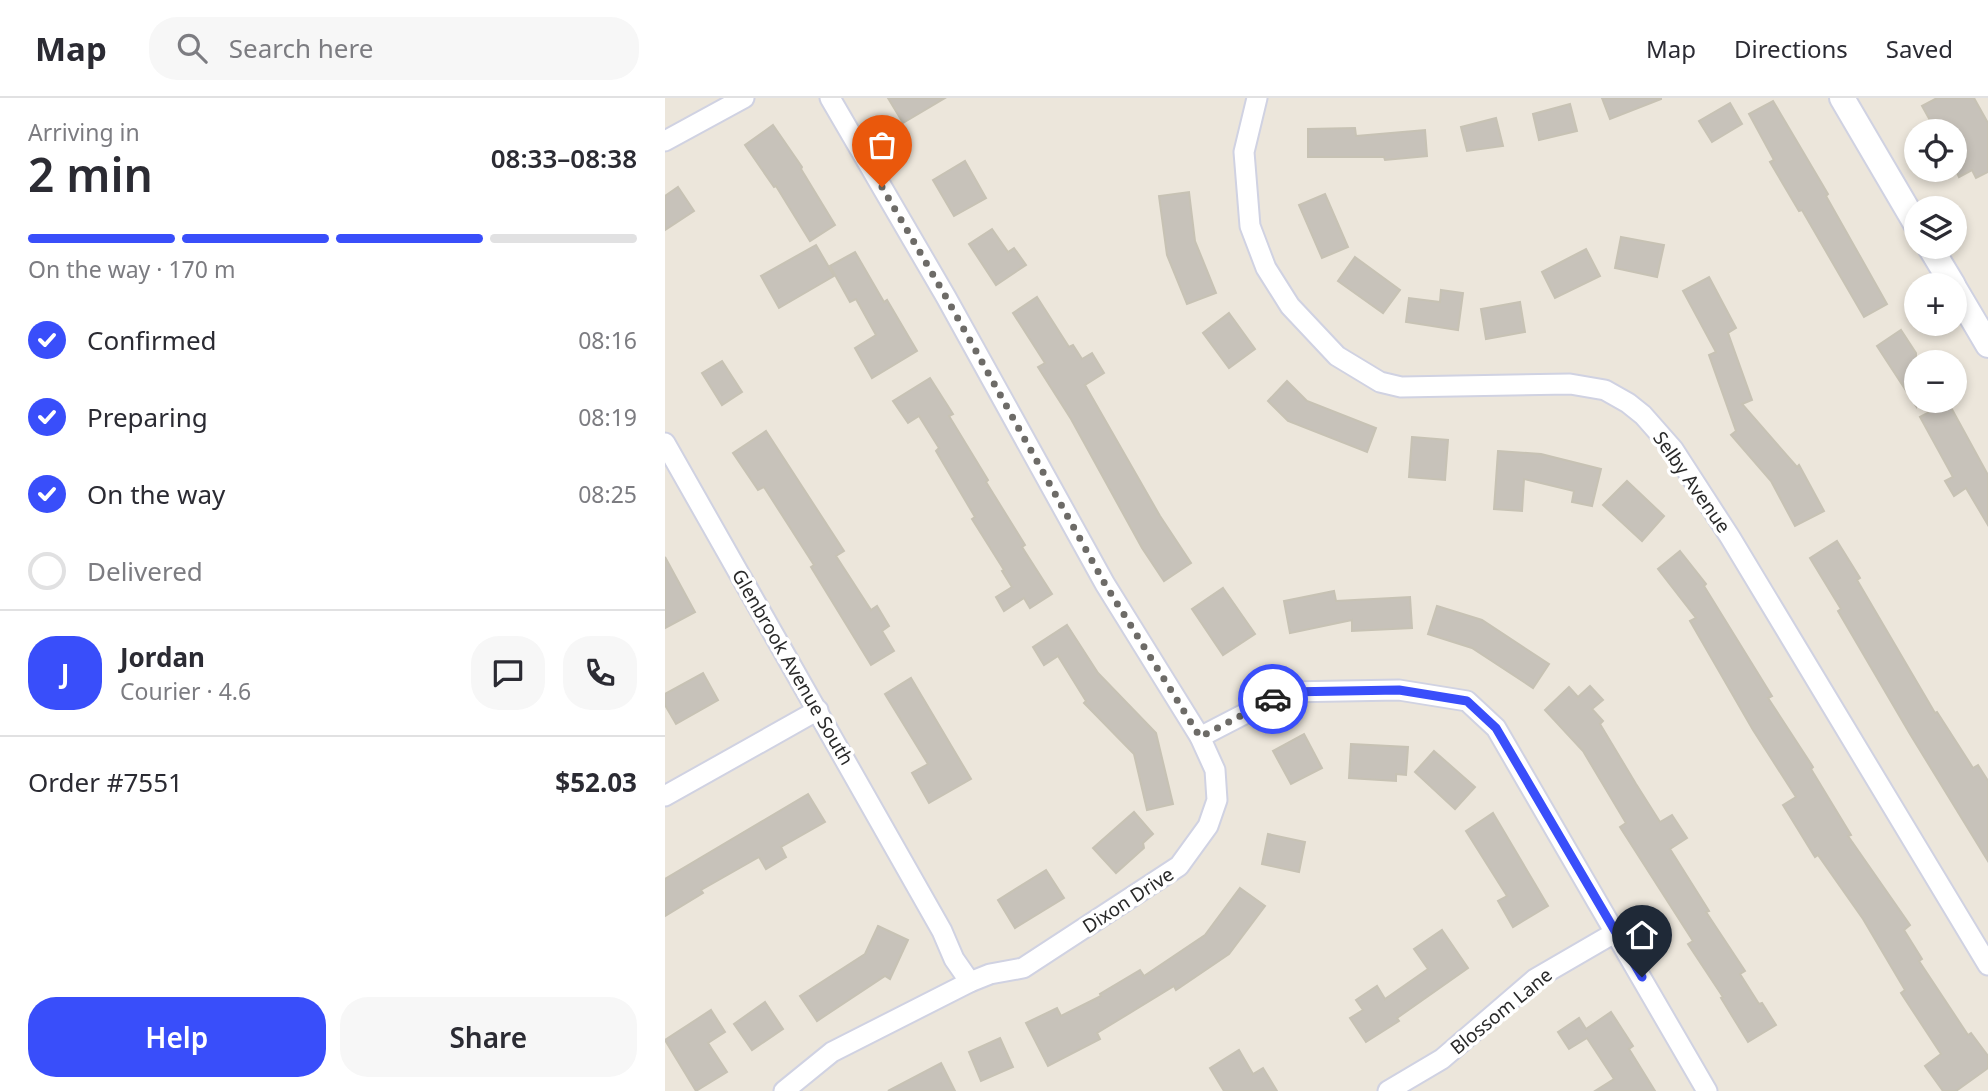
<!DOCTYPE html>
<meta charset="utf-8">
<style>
body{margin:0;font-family:"Noto Sans",sans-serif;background:#f7f7f7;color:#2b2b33;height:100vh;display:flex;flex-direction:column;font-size:26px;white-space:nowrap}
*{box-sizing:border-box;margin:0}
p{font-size:23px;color:#7c7c81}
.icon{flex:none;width:38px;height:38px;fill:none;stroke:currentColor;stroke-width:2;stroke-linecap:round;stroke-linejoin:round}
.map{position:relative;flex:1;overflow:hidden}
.details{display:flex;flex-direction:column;background:#fff;width:665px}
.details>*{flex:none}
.tools{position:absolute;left:1239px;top:21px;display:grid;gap:14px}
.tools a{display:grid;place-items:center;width:63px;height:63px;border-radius:50%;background:#fff;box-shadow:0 4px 10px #0003;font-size:35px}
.pin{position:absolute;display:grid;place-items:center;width:60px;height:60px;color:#fff;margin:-72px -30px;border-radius:50% 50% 50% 0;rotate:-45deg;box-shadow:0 0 7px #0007}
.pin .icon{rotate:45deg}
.courier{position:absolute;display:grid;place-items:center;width:70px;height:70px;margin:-35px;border:5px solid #394efa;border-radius:50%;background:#fff;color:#222;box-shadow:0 2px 9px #0007}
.summary em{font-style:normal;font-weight:600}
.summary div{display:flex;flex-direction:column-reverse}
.summary{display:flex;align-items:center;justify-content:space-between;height:119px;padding:0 28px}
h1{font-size:46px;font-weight:600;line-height:52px}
.bar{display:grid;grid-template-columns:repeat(4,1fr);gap:10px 7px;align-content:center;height:84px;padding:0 28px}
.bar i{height:9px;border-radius:5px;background:#e1e1e2}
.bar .active{background:#394efa}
.bar p{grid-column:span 4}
.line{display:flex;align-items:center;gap:18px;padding:0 28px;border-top:2px solid #e1e1e2}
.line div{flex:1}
.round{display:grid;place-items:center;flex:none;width:74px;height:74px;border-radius:28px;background:#f7f7f7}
ol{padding:0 28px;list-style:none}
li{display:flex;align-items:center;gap:21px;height:77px}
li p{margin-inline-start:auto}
li .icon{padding:7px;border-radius:50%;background:#394efa;color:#fff;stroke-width:4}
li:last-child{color:#7c7c81}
li i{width:38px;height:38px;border:4px solid #e1e1e2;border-radius:50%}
.primary-button{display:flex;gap:14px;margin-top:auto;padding:14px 28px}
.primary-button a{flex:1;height:80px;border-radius:28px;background:#394efa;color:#fff;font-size:28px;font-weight:600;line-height:80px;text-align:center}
.primary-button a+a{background:#f7f7f7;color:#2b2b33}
header{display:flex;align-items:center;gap:42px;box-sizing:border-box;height:98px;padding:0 35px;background:#fff;border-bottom:2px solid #e1e1e2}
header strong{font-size:33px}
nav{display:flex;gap:38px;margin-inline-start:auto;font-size:24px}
.search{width:490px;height:63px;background:#f7f7f7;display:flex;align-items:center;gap:18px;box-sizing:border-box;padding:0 24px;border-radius:28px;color:#7c7c81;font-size:26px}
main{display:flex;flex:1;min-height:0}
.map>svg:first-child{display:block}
.building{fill:#c7c2ba;stroke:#c7c2b4;stroke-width:2}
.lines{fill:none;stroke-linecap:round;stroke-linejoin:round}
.minor-casing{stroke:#d0d2e2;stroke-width:23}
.tertiary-casing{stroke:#d0d2e2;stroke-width:28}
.minor{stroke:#fff;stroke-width:19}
.tertiary{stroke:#fff;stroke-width:24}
.done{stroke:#6d6b67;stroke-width:7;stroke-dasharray:0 12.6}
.route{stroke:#394efa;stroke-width:9}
.labels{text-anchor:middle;stroke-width:7;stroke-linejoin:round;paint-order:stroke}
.street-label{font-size:19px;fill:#292929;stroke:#fff}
</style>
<header>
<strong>Map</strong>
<div class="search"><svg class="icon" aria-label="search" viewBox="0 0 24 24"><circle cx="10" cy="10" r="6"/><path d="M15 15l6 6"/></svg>Search here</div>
<nav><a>Map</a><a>Directions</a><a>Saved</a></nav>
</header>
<main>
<section class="details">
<div class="summary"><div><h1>2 min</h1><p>Arriving in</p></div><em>08:33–08:38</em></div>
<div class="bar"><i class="active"></i><i class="active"></i><i class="active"></i><i></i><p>On the way · 170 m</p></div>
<ol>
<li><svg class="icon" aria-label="check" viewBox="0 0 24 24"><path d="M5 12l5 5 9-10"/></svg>Confirmed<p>08:16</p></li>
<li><svg class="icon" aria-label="check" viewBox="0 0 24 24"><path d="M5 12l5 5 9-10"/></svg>Preparing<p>08:19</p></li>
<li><svg class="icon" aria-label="check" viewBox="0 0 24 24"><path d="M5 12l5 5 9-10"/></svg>On the way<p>08:25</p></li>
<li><i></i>Delivered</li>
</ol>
<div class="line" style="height:126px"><b class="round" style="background:#394efa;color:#fff">J</b><div><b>Jordan</b><p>Courier · 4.6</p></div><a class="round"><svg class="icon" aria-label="chat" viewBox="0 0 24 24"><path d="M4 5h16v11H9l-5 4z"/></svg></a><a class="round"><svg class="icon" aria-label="phone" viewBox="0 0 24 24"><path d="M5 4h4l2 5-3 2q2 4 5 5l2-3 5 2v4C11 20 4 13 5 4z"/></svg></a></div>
<div class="line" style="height:91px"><div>Order #7551</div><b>$52.03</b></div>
<div class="primary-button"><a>Help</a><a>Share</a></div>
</section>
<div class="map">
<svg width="1323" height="993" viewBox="0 0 1323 993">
<rect width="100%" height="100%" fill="#ece6db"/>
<g class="building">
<polygon points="223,0 280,0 238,25"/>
<polygon points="937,0 996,0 996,1 945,21"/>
<polygon points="1272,0 1309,0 1323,25 1323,74 1311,80 1307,72 1294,79 1290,70 1290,33 1271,33 1257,8"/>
<polygon points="1108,3 1163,96 1161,98 1222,206 1199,219 1137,112 1134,113 1105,64 1109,62 1084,16"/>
<polygon points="1065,5 1077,26 1047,44 1034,23"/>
<polygon points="905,6 912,33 874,42 868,16"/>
<polygon points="831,20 838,48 802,53 796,29"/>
<polygon points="108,27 137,69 136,71 170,127 145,143 111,88 109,89 80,47"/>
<polygon points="690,30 691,38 760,32 762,58 720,62 719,59 643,59 643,31"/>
<polygon points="300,63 321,100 289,118 268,82"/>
<polygon points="13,89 29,113 0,132 0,98"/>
<polygon points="524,94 530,143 551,195 522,206 502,157 494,98"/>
<polygon points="660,96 683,149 657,160 634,107"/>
<polygon points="327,131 343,154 349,150 361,167 331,187 304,146"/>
<polygon points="956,139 999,147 992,179 950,170"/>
<polygon points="151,147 169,178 114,210 96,178"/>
<polygon points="921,151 935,178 890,200 877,174"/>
<polygon points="190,154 219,204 222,202 252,253 207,280 190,250 211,237 191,201 185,204 165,168"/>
<polygon points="690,159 735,192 718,215 673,183"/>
<polygon points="1044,179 1071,230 1063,235 1087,302 1077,306 1132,369 1134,367 1159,413 1130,428 1106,383 1066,337 1071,333 1044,257 1051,254 1018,193"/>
<polygon points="776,192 798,195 793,232 741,224 744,200 775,204"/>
<polygon points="372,199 404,249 408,247 417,261 427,255 439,275 420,287 495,418 526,465 499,483 477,450 406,321 373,269 380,265 348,215"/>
<polygon points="855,204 860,234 821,241 816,211"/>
<polygon points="564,215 590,251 564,270 538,235"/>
<polygon points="1236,232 1251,255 1251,308 1212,248"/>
<polygon points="57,263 77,294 57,307 37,275"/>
<polygon points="265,280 288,316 284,318 323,382 321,384 360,447 357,449 387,496 365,510 359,500 339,513 331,499 347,489 337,473 339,472 307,421 310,419 271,353 274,350 254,318 243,325 228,303"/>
<polygon points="622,283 642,303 711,330 702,354 623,323 603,303"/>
<polygon points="1283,304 1323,377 1323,427 1301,390 1289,398 1280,383 1288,379 1255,319"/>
<polygon points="101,333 179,453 171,458 206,512 212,508 224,528 217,533 229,553 206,567 146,469 149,467 99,389 93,392 68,355"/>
<polygon points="747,339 783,342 780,382 744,379"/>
<polygon points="833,353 876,356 936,371 927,408 907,404 909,393 859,381 857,413 829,411"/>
<polygon points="962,383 999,418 977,443 938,407"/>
<polygon points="1172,443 1195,480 1192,482 1270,615 1272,614 1308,670 1313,667 1323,683 1323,763 1245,636 1173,513 1176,511 1145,460"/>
<polygon points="1015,453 1041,486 1039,488 1107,598 1103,600 1148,669 1146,671 1186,737 1183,738 1245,827 1239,832 1257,861 1254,863 1303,937 1306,935 1323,958 1323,970 1291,993 1278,993 1260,968 1276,956 1236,895 1240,892 1198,821 1153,757 1150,759 1118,707 1131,699 1088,632 1025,523 1031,520 993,471"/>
<polygon points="0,459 30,514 0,530"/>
<polygon points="558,490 590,536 558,557 527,511"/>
<polygon points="669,493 671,503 745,499 747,530 687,533 687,522 625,535 619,503"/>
<polygon points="772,508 817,522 884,566 868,590 807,550 763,536"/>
<polygon points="402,527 433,575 491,635 508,706 482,712 469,656 419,605 421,603 393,558 379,567 368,549"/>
<polygon points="38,575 53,602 11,626 0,607 0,596"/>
<polygon points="246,580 306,681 264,705 247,675 263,666 220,596"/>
<polygon points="925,588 938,602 927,611 938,623 935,626 971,686 995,724 1007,717 1022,740 1005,751 1044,813 1041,814 1080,873 1075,876 1094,906 1097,905 1111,927 1083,944 1056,900 1058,899 1023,846 1028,843 955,729 961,725 918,653 880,612 904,589 913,599"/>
<polygon points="639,636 657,670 626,686 608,653"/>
<polygon points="686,646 743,649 741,677 731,676 731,683 684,680"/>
<polygon points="769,653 810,689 790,711 750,674"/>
<polygon points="143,696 160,724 116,749 121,759 101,771 94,759 36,792 38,795 0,818 0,781"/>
<polygon points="469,714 488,736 478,745 479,750 451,775 428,750"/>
<polygon points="828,715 883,808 848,829 833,803 842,798 801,733"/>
<polygon points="603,736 640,744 634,774 597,766"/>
<polygon points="381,772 399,800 350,830 333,802"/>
<polygon points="575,790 600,808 564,856 511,892 509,888 432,935 435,941 383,968 361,925 392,910 396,918 436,898 435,896 475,872 479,878 540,837"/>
<polygon points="213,828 243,842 225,881 220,878 152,923 135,898 200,856"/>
<polygon points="777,832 803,870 732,920 734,923 701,944 685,920 698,912 691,902 712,888 720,901 763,871 749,851"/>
<polygon points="100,904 118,931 87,952 69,926"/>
<polygon points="46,912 60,934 43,945 62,974 31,993 0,942"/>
<polygon points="946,914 968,948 964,951 990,993 930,993 949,981 922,940 904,951 893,934 914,920 921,931"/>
<polygon points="335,940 348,969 316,983 304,954"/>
<polygon points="574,952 588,976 598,970 612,993 559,993 545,970"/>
<polygon points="276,965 290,993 223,993"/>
</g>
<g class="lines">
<defs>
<g id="minor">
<polyline points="592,0 579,54 585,128 601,170 625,208 672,258 715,284 736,289 905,286 940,292 963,305 978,317 1008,351 1065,439 1323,867"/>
<polyline points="0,43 79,0"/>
<polyline points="0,345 277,833 289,861 305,884"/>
<polyline points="535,639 622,594 734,592 802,603 831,630 1042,993"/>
<polyline points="0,698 153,612"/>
<polyline points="119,993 167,954 305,884 325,876 358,870 514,768 543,728 552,702 550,672 535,639 440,486 281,199 165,0"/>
<polyline points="723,993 777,961 870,881 951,834"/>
</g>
<g id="tertiary">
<polyline points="1177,0 1251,126"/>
<polyline points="1265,149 1288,187"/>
<polyline points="1290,191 1323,247"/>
</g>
</defs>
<use href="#minor" class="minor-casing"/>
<use href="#tertiary" class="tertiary-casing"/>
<use href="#minor" class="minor"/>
<use href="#tertiary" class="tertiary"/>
</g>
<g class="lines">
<polyline class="done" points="217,89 281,199 440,486 535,639 608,601"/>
<polyline class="route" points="608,601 622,594 734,592 802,603 831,630 977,879"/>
</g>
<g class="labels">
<g class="street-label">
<text transform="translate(1027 384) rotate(55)" y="7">Selby Avenue</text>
<text transform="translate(128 569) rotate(60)" y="7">Glenbrook Avenue South</text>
<text transform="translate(463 802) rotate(-33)" y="7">Dixon Drive</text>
<text transform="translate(836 913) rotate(-39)" y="7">Blossom Lane</text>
</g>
</g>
</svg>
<div class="tools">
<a><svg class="icon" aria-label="locate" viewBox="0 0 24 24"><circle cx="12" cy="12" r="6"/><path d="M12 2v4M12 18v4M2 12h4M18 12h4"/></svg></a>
<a><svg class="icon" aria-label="layers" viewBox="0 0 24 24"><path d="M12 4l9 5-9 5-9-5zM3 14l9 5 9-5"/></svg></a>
<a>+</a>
<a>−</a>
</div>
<div class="pin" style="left:217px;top:89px;background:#ea580c"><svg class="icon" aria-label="bag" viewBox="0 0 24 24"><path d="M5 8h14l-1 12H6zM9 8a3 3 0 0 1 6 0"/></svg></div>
<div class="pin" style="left:977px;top:879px;background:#1f2937"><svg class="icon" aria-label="home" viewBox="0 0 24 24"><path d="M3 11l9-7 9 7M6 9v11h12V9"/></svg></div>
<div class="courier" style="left:608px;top:601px"><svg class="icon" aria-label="car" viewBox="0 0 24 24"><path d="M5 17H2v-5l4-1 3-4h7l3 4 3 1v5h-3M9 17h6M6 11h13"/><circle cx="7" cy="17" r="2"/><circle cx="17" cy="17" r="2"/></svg></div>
</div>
</main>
